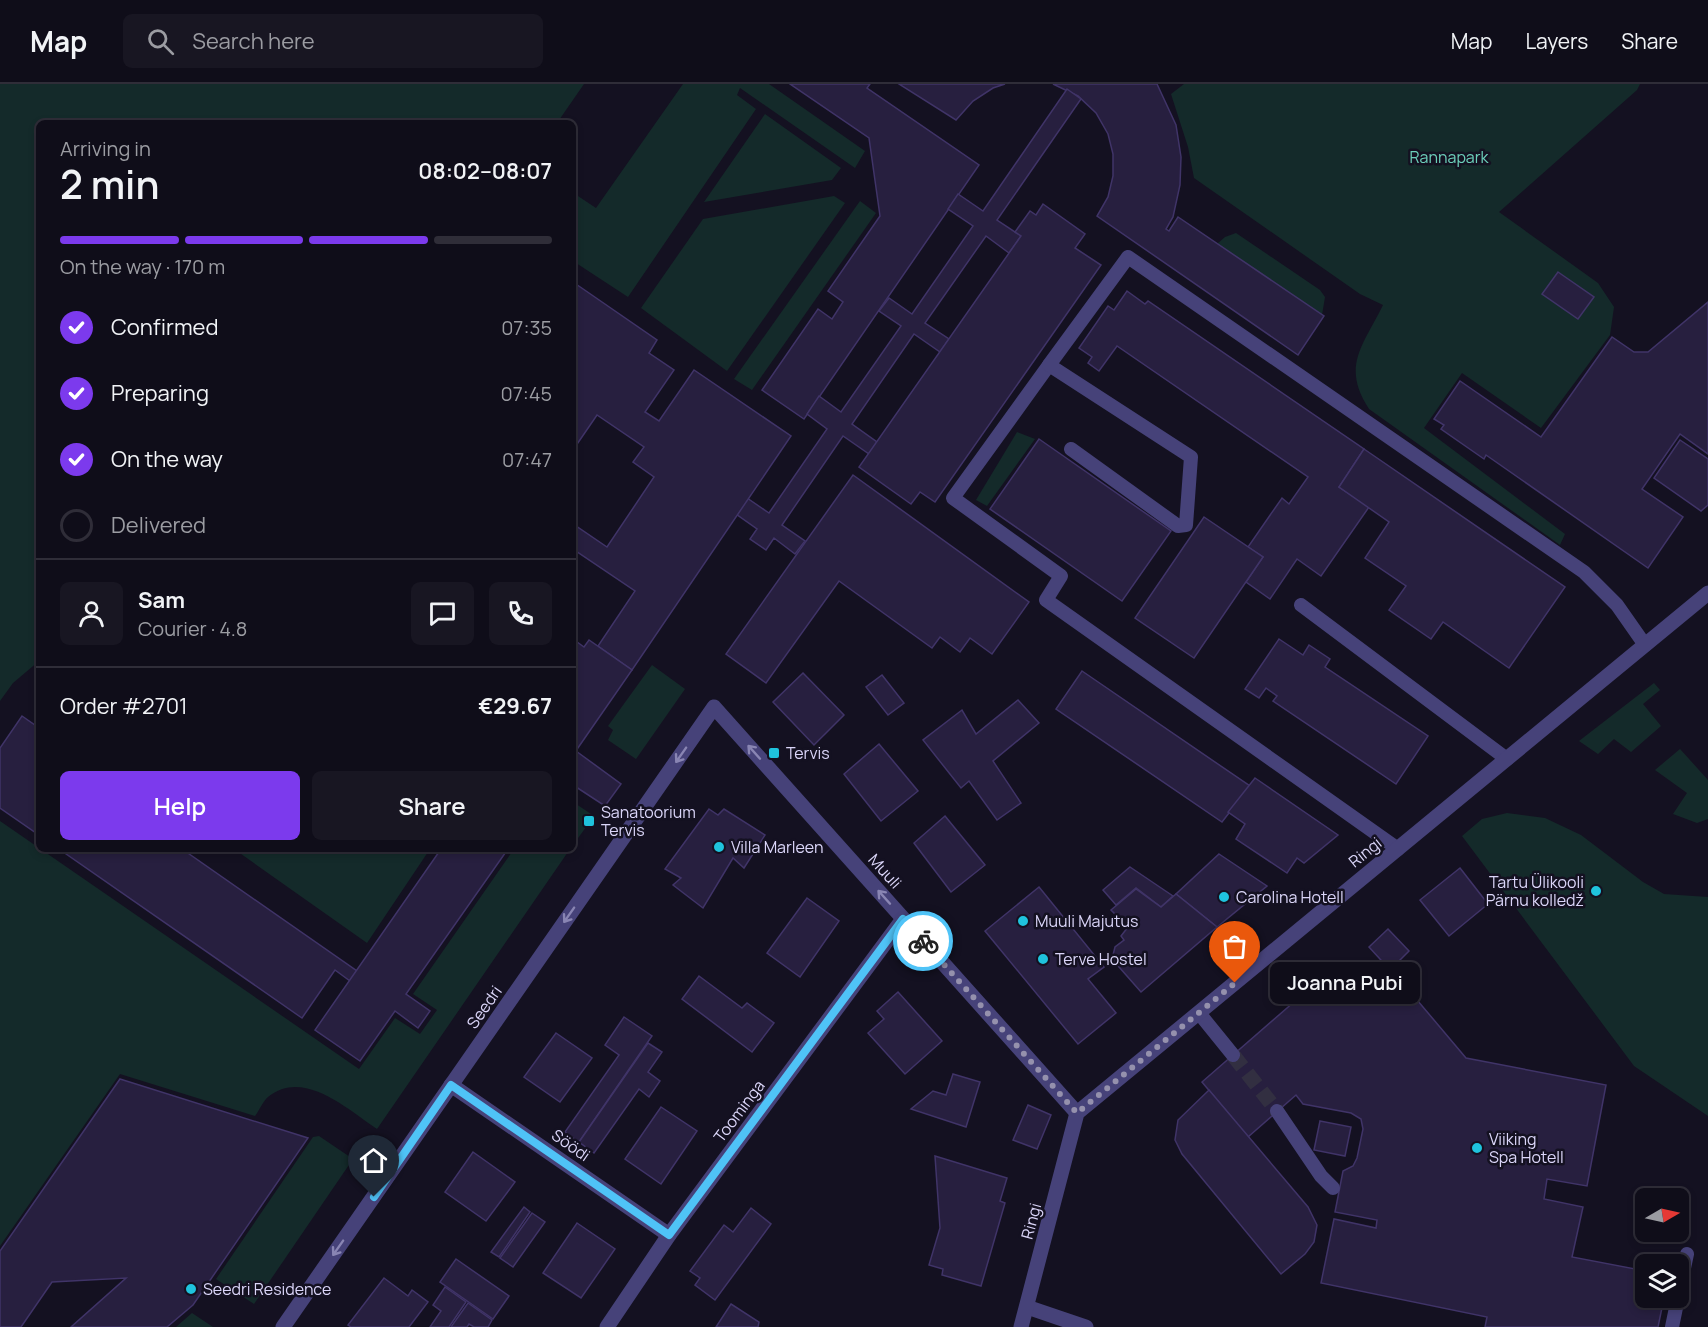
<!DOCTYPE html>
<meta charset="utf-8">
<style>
body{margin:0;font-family:Manrope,sans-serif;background:#181622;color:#f1f3f6;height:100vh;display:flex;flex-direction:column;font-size:22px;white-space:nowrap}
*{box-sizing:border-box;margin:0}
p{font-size:20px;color:#9b9ca2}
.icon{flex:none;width:33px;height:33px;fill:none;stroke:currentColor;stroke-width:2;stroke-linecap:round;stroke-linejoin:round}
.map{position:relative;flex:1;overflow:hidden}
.panel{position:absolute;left:36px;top:36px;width:540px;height:732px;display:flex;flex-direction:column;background:#0f0d19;border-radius:9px;box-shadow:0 3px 9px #0003,0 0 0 2px #2f2d38}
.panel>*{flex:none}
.needle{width:39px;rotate:81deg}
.controls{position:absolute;left:1635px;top:1104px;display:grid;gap:12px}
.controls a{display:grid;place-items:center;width:54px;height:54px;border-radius:9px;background:#0f0d19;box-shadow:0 3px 9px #0003,0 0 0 2px #2f2d38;font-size:30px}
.pin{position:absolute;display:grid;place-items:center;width:51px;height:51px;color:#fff;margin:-62px -26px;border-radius:50% 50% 50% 0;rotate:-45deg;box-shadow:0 0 6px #0007}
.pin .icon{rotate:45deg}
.courier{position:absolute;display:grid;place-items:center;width:60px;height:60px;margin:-30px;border:4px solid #4fc3f7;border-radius:50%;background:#fff;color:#222;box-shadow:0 2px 8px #0007}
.bubble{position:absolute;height:42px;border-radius:9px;background:#0f0d19;box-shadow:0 3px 9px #0003,0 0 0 2px #2f2d38;font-size:20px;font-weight:600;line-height:42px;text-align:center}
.head em{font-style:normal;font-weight:600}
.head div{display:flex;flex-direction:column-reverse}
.head{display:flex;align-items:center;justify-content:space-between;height:102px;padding:0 24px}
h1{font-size:39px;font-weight:600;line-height:45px}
.bar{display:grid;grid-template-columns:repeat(4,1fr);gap:9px 6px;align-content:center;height:72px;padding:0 24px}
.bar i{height:8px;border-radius:4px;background:#2f2d38}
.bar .current{background:#7c3aed}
.bar p{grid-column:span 4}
.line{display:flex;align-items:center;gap:15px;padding:0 24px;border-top:2px solid #2f2d38}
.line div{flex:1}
.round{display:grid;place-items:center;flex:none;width:63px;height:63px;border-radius:9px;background:#181622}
ol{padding:0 24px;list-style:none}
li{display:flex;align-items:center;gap:18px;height:66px}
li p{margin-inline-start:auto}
li .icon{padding:6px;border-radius:50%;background:#7c3aed;color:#fff;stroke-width:4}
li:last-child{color:#9b9ca2}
li i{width:33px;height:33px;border:3px solid #2f2d38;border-radius:50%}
.primary-button{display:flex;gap:12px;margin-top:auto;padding:12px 24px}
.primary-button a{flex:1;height:69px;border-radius:9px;background:#7c3aed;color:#fff;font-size:24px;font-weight:600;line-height:69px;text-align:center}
.primary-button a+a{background:#181622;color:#f1f3f6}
header{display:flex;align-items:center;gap:36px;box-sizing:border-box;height:84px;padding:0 30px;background:#0f0d19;border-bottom:2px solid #2f2d38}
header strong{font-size:28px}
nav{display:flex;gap:33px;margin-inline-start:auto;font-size:21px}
.search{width:420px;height:54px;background:#181622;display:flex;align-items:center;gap:15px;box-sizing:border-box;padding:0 21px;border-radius:9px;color:#9b9ca2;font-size:22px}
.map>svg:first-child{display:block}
.green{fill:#142a2a}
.building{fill:#271f3f;stroke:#403468;stroke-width:1.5}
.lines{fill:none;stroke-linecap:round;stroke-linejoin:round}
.street-tunnel{stroke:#322f41;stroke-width:15;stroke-dasharray:15 8;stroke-linecap:butt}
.lane{stroke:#464279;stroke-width:14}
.street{stroke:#464279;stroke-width:15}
.oneway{stroke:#8985b3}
.done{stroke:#9591ad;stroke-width:6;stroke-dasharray:0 10.8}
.route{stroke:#4fc3f7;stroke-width:8}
.poi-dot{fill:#1fc3dd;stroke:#141121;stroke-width:2}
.labels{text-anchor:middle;stroke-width:5;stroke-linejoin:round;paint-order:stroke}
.park-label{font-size:16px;fill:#6ccfba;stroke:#141121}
.poi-label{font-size:16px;fill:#dbd6f9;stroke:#141121;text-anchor:start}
.street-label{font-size:16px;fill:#dbd6f9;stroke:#141121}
</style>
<header>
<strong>Map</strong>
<div class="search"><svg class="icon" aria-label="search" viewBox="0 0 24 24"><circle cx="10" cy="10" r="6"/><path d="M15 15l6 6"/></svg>Search here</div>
<nav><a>Map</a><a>Layers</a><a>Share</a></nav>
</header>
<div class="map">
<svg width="1708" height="1243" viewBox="0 0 1708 1243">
<rect width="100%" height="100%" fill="#141121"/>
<g class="green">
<polygon points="0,0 584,0 557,39 39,39 39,577 13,599 0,617"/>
<polygon points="683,0 769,0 865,67 855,84 740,4 737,11 756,25 628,213 573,177 573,118 578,112 596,124"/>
<path d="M1184 0H1640L1637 6 1499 128 1598 199 1614 223 1610 251 1541 344 1462 289 1424 344 1565 450 1560 461 1369 325C1341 282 1363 262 1383 221L1360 210 1194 94 1188 63 1171 10Z"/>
<polygon points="765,30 841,84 832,96 704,118"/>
<polygon points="834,112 845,119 727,287 641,224 703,135"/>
<polygon points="860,117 876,129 752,306 734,295"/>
<polygon points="1236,149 1320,206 1325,213 1322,231 1217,160 1225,153"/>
<polygon points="1017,348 1035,355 987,422 976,416"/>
<polygon points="652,581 685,605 636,675 608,656 613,646 608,642"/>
<polygon points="1654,599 1660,606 1643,620 1661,642 1631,668 1614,655 1598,670 1579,657"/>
<polygon points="1680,665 1708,696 1708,735 1697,739 1673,730 1687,709 1655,686"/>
<polygon points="573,718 594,732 573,761"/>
<polygon points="1507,729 1545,734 1581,751 1643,798 1664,810 1708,813 1708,1032 1634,982 1462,752 1482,735"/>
<path d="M0 737 359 985 395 934 420 950 437 926 413 910 514 765H570L377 1045C348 1026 304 984 268 1013 263 1017 259 1027 255 1032L120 990 0 1162Z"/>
<polygon points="234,765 430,765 367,859"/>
<polygon points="319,1052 353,1075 254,1220 216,1195 313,1053"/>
<polygon points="192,1229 213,1243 214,1243 176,1243"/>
</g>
<g class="building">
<polygon points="790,0 870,0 867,4 979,81 804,335 762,306 818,225 832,235 843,218 828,207 880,132 869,54"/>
<polygon points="899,0 1005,0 993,4 973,17 956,36"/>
<polygon points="1053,0 1157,0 1176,41 1181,73 1180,101 1173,133 1166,145 1169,147 1178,133 1324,232 1298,271 1097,132 1108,113 1113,92 1113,70 1108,50 1096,29 1078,12"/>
<polygon points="1067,5 1081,15 997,136 1021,152 1009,169 986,152 925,239 949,255 940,268 914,250 852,340 877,358 869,370 843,352 782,441 805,457 795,470 774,454 766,466 750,455 757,445 736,430 747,414 769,429 827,345 807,330 819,312 841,328 901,242 879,227 889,214 912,230 973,142 948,125 958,110 983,127"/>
<polygon points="1043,120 1085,150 1075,164 1101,181 935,418 920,408 911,420 859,383 1021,152 1015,148 1030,127 1036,131"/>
<polygon points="1558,188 1594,213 1578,235 1542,210"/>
<polygon points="573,198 657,256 649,269 674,286 645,328 659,337 694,286 791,352 632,586 598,562 635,507 573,465 573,440 607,463 654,393 633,378 644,363 597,331 573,366"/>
<polygon points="1127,207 1145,220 1148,217 1364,365 1339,403 1369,423 1321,492 1297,475 1270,515 1246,498 1263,473 1248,463 1282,414 1289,420 1308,393 1117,262 1099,287 1088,279 1092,273 1079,264 1108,222 1114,226"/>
<polygon points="1708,218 1708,370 1680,350 1642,405 1683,433 1648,484 1486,371 1484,375 1441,345 1444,341 1434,335 1460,297 1541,353 1612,253 1634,268 1648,268"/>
<polygon points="1039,355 1171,447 1122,517 990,425"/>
<polygon points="1680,356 1708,375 1708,421 1701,427 1654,394"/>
<polygon points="1364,365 1565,503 1509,584 1443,538 1431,555 1389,526 1406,502 1365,474 1389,438 1339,403"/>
<polygon points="853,391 1029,518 992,570 970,554 960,568 940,553 932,564 839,497 766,599 726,570"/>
<polygon points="1204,433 1263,473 1194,574 1135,534"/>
<polygon points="573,555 584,563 589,556 632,586 573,671"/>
<polygon points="1279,555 1303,571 1309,561 1330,575 1325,583 1428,652 1396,700 1273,617 1277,612 1266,604 1259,614 1245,605"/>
<polygon points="1082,587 1250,702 1222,738 1056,625"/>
<polygon points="803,589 844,631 814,661 773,618"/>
<polygon points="882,591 904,619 888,631 866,603"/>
<polygon points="1018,616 1039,639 993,677 1021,719 997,736 969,697 961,704 923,656 962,626 976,650"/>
<polygon points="22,632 39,644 39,751 0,724 0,664"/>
<polygon points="879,660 918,707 881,737 844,690"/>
<polygon points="576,667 621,700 605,722 573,701 573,671"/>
<polygon points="1255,694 1338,751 1304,779 1297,774 1287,789 1236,755 1245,740 1228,728"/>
<polygon points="709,725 718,731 724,725 765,751 744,784 733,774 703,824 673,801 681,794 665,785"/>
<polygon points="945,732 985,781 951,808 914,759"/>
<polygon points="59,765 182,765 357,887 350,897 335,886 302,934"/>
<polygon points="441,765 508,765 406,910 430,927 418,944 395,927 360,977 315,946"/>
<polygon points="1219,770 1267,802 1217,843 1176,810"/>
<polygon points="1130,783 1173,812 1161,823 1136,804 1116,821 1103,806"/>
<polygon points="1460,784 1488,820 1449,852 1420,816"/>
<polygon points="1039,803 1104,883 1088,895 1116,929 1078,960 985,847"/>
<polygon points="1136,805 1161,823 1176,810 1217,843 1141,908 1112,875 1115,863 1124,856 1121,852 1128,843 1111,826"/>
<polygon points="807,814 839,837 800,893 767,869"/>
<polygon points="1388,845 1409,867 1390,886 1369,863"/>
<polygon points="1341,877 1359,898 1366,892 1377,906 1396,891 1466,974 1606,1001 1587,1102 1547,1095 1544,1115 1583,1123 1572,1173 1646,1187 1646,1214 1664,1214 1658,1243 1485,1243 1487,1233 1321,1199 1334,1135 1376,1144 1377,1136 1335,1128 1343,1087 1353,1082 1357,1074 1363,1045 1361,1035 1351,1029 1303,1020 1296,1011 1248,1053 1202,998"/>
<polygon points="699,892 742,924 747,919 774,939 752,968 682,915"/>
<polygon points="898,908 942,957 905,990 868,949 884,935 877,927"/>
<polygon points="624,933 652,952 579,1058 565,1048 619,971 605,961"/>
<polygon points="556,949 592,974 560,1018 524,993"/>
<polygon points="648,959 662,968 648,988 660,997 649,1013 639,1005 594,1069 579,1058"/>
<polygon points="953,990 980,998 966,1043 911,1025 933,1007 946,1011"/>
<polygon points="120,995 308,1054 193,1221 167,1243 71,1243 126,1194 52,1198 21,1243 0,1243 0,1167"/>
<polygon points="1209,1006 1308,1123 1317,1141 1314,1158 1305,1170 1281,1190 1182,1070 1175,1056 1178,1036"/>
<polygon points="1028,1021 1051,1031 1037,1065 1013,1056"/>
<polygon points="661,1023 697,1047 661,1100 625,1075"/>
<polygon points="1320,1037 1351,1043 1345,1072 1314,1066"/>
<polygon points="473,1068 515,1098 486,1137 445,1108"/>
<polygon points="935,1072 1007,1094 1000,1117 1005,1119 981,1202 942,1191 943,1185 929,1181 940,1144"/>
<polygon points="524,1123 530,1128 499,1173 491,1168"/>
<polygon points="751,1124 771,1140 715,1216 695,1201 700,1194 690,1187 724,1141 733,1148"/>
<polygon points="532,1129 545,1138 513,1183 500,1174"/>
<polygon points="577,1139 615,1165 581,1214 543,1189"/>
<polygon points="1654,1170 1671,1174 1670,1180 1652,1180"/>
<polygon points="456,1175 509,1212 493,1235 440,1198"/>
<polygon points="384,1194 408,1212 412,1206 428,1218 409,1243 351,1243 348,1241"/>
<polygon points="445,1203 466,1218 449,1243 430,1243 441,1227 433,1221"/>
<polygon points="468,1219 492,1236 488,1243 474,1243 469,1240 467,1243 451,1243"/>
<polygon points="731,1220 759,1238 758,1243 716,1243"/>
</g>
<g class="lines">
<polyline class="street-tunnel" points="1233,971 1277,1027"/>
<g class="lane">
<polyline points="1049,281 953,414 1061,492 1046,516 1398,765"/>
<polyline points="1071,365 1178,442 1186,441 1191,373 1049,281 1128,173 1584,488 1617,521 1645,561"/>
<polyline points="1301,521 1507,675"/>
<polyline points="1199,929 1233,971"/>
<polyline points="1277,1027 1321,1092 1333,1104"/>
<polyline points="1678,1212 1687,1170"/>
<polyline points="1672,1243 1678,1214"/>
</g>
<g class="street">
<polyline points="451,1001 669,1151"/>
<polyline points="1027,1223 1086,1243"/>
<polyline points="283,1243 714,623 1077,1029"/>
<polyline points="607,1243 669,1151 903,835"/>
<polyline points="1021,1243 1077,1029 1708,509"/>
</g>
</g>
<defs><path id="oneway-shaft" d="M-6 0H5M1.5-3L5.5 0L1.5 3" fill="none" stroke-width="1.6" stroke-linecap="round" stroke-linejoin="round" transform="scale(1.5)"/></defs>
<g class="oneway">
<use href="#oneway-shaft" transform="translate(754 668) rotate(-132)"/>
<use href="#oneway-shaft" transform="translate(681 671) rotate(125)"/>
<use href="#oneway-shaft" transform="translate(884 813) rotate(-132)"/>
<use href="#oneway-shaft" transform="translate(569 831) rotate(125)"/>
<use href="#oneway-shaft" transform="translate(338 1164) rotate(125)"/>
</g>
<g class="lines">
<polyline class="done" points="923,857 1077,1029 1235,899"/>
<polyline class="route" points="374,1113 451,1001 669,1151 903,835 923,857"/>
</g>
<g class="poi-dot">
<rect x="768" y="663" width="12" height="12" rx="3"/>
<rect x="583" y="731" width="12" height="12" rx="3"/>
<circle cx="719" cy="763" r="6"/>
<circle cx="1596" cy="807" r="6"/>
<circle cx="1224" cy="813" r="6"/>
<circle cx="1023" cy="837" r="6"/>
<circle cx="1043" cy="875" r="6"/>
<circle cx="1477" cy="1064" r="6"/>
<circle cx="191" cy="1205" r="6"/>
</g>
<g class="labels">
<g class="park-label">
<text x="1449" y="79">Rannapark</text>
</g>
<g class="poi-label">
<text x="786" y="675">Tervis</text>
<text x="601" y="734">Sanatoorium<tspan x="601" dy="18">Tervis</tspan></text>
<text x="731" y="769">Villa Marleen</text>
<text x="1584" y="804" text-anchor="end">Tartu Ülikooli<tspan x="1584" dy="18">Pärnu kolledž</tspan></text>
<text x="1236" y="819">Carolina Hotell</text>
<text x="1035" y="843">Muuli Majutus</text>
<text x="1055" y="881">Terve Hostel</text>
<text x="1489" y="1061">Viiking<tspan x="1489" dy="18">Spa Hotell</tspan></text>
<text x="203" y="1211">Seedri Residence</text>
</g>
<g class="street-label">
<text transform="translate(1365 768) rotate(-39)" y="6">Ringi</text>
<text transform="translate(885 787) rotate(48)" y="6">Muuli</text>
<text transform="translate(484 923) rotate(-55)" y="6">Seedri</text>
<text transform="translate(739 1027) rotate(-53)" y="6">Toominga</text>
<text transform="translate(571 1061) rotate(35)" y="6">Söödi</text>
<text transform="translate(1031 1137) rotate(-75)" y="6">Ringi</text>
</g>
</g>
</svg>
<div class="controls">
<a><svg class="needle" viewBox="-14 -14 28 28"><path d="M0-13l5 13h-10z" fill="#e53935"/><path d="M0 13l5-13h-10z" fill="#9b9ca2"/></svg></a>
<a><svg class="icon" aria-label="layers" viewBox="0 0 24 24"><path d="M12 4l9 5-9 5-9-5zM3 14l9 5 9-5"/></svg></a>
</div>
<div class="pin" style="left:1235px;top:899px;background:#ea580c"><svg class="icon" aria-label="bag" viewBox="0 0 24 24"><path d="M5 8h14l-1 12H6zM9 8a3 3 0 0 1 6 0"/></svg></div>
<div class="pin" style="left:374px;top:1113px;background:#1f2937"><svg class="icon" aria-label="home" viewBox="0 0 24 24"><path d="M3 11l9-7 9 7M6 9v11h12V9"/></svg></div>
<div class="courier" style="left:923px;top:857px"><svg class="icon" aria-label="bike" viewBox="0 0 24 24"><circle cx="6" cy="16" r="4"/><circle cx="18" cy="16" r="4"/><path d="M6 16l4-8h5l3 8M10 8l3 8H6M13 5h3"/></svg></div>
<div class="bubble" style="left:1270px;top:878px;width:150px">Joanna Pubi</div>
<section class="panel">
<div class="head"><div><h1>2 min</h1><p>Arriving in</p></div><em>08:02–08:07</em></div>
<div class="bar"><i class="current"></i><i class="current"></i><i class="current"></i><i></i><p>On the way · 170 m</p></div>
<ol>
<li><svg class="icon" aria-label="check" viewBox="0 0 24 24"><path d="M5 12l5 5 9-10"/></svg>Confirmed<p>07:35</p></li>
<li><svg class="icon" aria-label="check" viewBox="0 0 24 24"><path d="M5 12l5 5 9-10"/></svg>Preparing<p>07:45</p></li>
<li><svg class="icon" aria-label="check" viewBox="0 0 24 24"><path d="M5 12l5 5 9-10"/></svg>On the way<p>07:47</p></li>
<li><i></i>Delivered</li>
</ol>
<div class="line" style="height:108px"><a class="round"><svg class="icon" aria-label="person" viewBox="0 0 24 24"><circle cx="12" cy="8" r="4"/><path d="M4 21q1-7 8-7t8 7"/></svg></a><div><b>Sam</b><p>Courier · 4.8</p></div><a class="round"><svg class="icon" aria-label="chat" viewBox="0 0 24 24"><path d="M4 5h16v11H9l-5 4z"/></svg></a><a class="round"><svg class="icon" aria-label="phone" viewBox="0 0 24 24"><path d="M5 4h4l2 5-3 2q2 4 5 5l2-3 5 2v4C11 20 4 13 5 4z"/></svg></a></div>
<div class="line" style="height:78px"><div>Order #2701</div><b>€29.67</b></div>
<div class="primary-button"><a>Help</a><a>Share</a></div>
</section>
</div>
